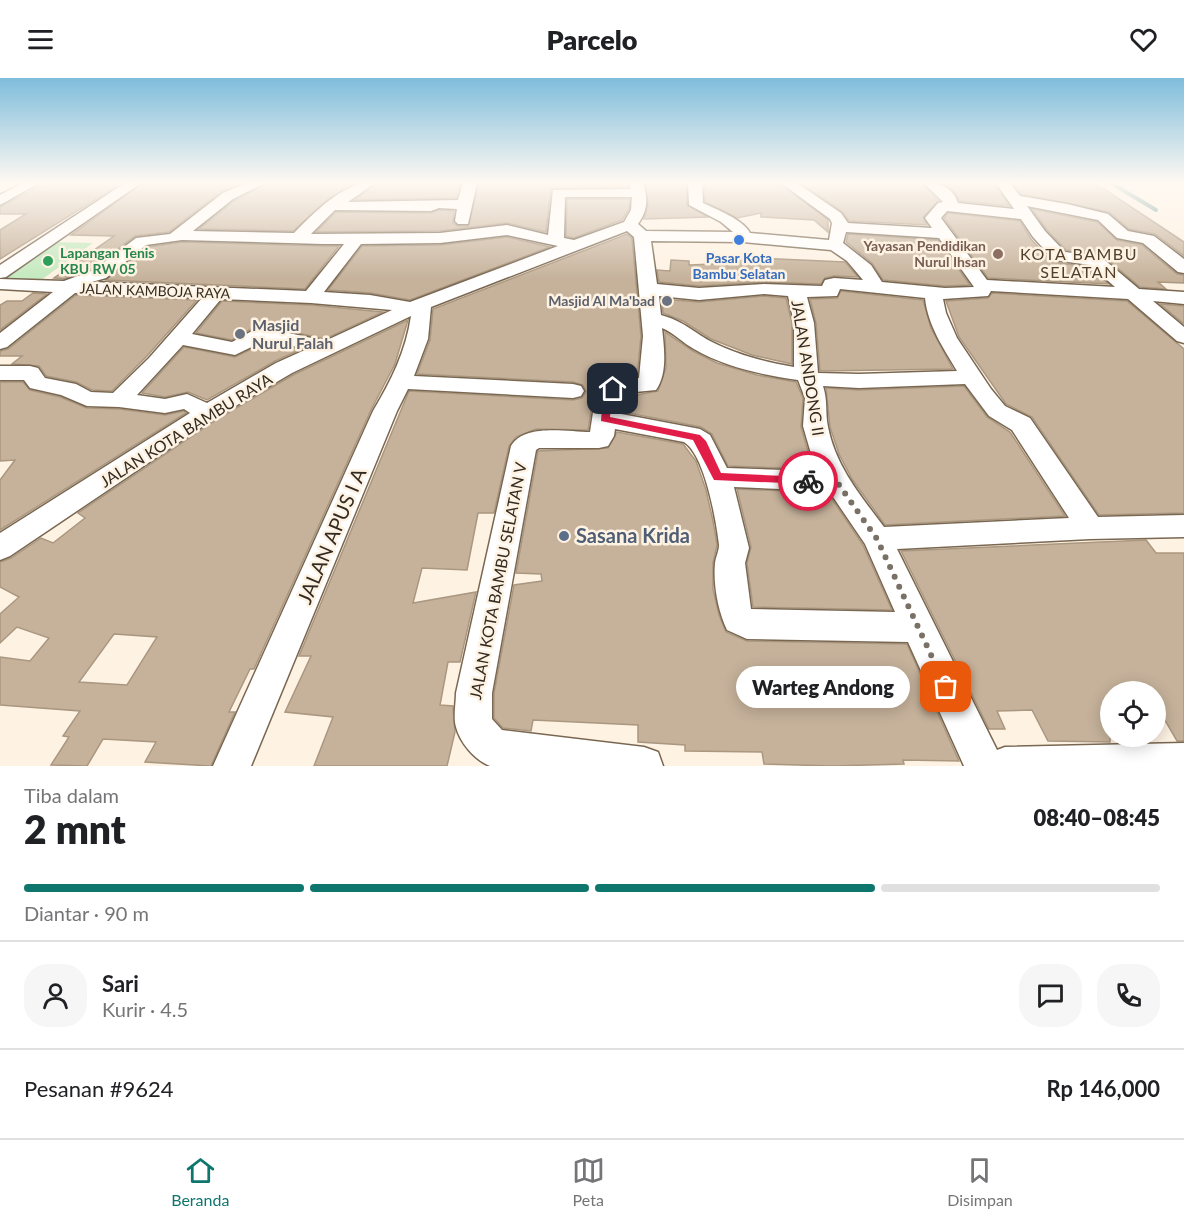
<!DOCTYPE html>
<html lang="id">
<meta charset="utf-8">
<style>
body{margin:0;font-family:Lato,sans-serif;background:#f6f6f6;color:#202124;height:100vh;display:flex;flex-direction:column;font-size:22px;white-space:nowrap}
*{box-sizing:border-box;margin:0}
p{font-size:20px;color:#757577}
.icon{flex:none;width:33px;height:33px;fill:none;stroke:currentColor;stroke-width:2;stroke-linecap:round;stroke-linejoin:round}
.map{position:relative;height:688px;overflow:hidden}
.details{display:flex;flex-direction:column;background:#fff;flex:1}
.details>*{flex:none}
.controls{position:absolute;left:1100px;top:603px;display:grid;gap:12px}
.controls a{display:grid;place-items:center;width:66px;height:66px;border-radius:50%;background:#fff;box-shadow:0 3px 15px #0003;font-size:30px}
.pin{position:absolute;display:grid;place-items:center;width:51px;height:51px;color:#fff;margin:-26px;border-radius:12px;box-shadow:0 3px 9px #0006}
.courier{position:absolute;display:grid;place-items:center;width:60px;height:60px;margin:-30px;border:4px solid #e11d48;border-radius:50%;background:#fff;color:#222;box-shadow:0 2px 8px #0007}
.bubble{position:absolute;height:42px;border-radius:21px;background:#fff;box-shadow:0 3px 15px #0003;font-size:20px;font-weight:800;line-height:42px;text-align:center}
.headline em{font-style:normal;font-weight:800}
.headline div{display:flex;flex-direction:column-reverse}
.headline{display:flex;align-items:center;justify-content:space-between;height:102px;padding:0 24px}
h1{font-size:39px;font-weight:800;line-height:45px}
.bar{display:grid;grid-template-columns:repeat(4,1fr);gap:9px 6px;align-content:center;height:72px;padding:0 24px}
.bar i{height:8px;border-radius:4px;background:#e0e0e0}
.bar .selected{background:#0f766e}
.bar p{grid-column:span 4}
.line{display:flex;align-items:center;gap:15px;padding:0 24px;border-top:2px solid #e0e0e0}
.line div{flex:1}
.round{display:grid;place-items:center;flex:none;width:63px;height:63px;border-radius:24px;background:#f6f6f6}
header{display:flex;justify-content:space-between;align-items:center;height:78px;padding:0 24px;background:#fff;font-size:27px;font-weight:800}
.menu{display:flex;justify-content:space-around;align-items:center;height:84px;border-top:2px solid #e0e0e0;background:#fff;font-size:16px;color:#757577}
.menu a{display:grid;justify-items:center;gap:3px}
.menu .selected{color:#0f766e}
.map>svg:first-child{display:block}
.green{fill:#c4e9bf}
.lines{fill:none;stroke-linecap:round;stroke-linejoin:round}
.stream{stroke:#6a9a98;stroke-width:4}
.building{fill:#c6b29b;stroke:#aa9780;stroke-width:1.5;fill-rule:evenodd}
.minor-casing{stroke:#796751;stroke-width:3}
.minor{fill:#fff;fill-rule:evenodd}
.route{fill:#e11d48}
.done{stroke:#7a7166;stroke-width:6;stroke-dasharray:0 10.8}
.shop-dot{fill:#3f7fe0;stroke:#fef2e3;stroke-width:2}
.education-dot{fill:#8d6e63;stroke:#fef2e3;stroke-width:2}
.leisure-dot{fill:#2e9e5b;stroke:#fef2e3;stroke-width:2}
.worship-dot{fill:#6b7280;stroke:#fef2e3;stroke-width:2}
.service-dot{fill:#5c6f8a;stroke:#fef2e3;stroke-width:2}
.labels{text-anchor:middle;stroke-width:5;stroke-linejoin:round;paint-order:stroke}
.far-education-label{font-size:14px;font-weight:bold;fill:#785e54;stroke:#fef2e3;text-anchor:end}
.far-leisure-label{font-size:14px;font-weight:bold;fill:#27864d;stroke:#fef2e3;text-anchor:start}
.far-shop-label{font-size:14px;font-weight:bold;fill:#366cbe;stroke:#fef2e3}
.far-street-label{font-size:14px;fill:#332b22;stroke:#fef2e3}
.far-worship-label{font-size:14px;font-weight:bold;fill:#5b616d;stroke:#fef2e3;text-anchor:end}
.far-quarter-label{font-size:16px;letter-spacing:1.5px;fill:#50402b;stroke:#fef2e3}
.worship-label{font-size:16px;font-weight:bold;fill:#5b616d;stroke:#fef2e3;text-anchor:start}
.street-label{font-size:16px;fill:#332b22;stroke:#fef2e3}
.near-street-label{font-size:20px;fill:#332b22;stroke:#fef2e3}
.near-service-label{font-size:20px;font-weight:bold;fill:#4e5e75;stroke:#fef2e3;text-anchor:start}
</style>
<header><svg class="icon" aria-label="menu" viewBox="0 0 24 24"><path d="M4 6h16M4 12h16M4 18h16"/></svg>Parcelo<svg class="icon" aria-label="heart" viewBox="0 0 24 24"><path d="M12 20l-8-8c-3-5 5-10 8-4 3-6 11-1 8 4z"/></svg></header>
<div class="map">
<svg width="1184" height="688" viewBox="0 0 1184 688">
<rect width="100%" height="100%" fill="#fef2e3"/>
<polygon class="green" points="57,164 93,165 41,202 1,202"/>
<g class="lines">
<polyline class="stream" points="1111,105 1156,132"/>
</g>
<g class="building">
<polygon points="45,105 122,105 0,181 0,152 26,136 0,136 0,129"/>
<polygon points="143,105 242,105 222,113 169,154 135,158 93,190 64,201 54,200 114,158 71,157"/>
<polygon points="267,105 359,105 329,120 293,153 199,151 234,123"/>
<polygon points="377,105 461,105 456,120 355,122"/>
<polygon points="479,105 627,105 628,109 551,110 546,154 507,145 440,153 316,154 336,134 431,135 439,132 454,133 453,145 458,148 468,148"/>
<polygon points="645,105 686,105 687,127 708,139 644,141 648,126"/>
<polygon points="704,105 779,105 828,142 828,154 814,142 761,139 761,135 737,140 705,124"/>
<polygon points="800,105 922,105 938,123 923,139 927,147 849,143 842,133"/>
<polygon points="940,105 994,105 1009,128 960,123 951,110"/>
<polygon points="1013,105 1095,105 1184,164 1184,178 1155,156 1129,151 1109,134 1021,116"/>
<polygon points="567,121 630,121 629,131 622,142 574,160 566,158"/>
<polygon points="1032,131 1097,144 1117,162 1142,167 1177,196 1184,197 1184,205 1158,204 1166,211 1140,209 1102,177 1066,172 1047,152"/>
<polygon points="948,135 1020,143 1031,161 1052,184 1089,189 1109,206 988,200 944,140"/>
<polygon points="627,156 632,160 641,258 637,298 615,300 598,309 594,315 588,352 536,351 516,359 509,368 494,435 478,435 467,492 422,490 413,525 476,514 460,584 448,584 440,627 453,628 455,654 447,688 314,688 333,639 285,634 311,578 299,578 409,313 573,322 582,320 586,314 583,307 573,304 417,296 430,262 433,231"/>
<polygon points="848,156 938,162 970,207 945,208 883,202 872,185 846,164"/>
<polygon points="507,159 550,169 410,222 370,215 328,212 362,168 440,167"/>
<polygon points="182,164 323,168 339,168 305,211 106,202 147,169"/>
<polygon points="736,179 845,184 858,199 834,198 825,200 821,206 764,204 699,208 659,204 657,192 670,193 671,182 689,183 689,187 737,185"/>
<polygon points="841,213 923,222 931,250 953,291 820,293 816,245 810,221 837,220"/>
<polygon points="33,215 47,216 0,252 0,227 7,223 22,223"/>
<polygon points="992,215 1127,223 1184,271 1184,435 1099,437 1032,339 1006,326 959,259 946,223 988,220"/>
<polygon points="76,217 197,222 147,278 112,313 92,312 76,304 46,298 39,288 12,286 22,278 0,278 0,273 8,271"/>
<polygon points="764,218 786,220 792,245 792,286 752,277 711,261 683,243 663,235 662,221 699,224"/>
<polygon points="222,223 311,227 383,234 325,261 266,248 251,251 232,262 196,255"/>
<polygon points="1160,226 1184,228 1184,246"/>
<path d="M408 242 395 286 371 332 254 591H250L229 634H235L211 688 145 684 156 664 103 661 87 688 51 687 69 659 63 658 80 633 0 627V579L30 583 49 560 17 549 0 565V536L19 519 0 509V484L11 480 41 460 53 465 85 440 78 435 216 342 293 297ZM114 556 157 559 127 607 79 604Z"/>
<polygon points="665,254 693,273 717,285 757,297 796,304 803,320 801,349 813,391 728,388 712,356 701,349 618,333 620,320 658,313 666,290"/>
<polygon points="266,264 300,272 275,283 207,322 188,314 165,319 142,315 184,269 235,279"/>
<polygon points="0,304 23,304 30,312 60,319 87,330 119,331 165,337 184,333 186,335 0,452 0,402 15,382 0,383"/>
<polygon points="964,308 987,339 1010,354 1065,438 885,447 852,401 839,376 830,349 826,310 859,312"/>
<polygon points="617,354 683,366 696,383 706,412 713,443 717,467 713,485 713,511 719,537 726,554 747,563 907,566 959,683 903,682 904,686 832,688 764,686 762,674 685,673 685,667 638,664 638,647 533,642 531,653 503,650 494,640 494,615 514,507 542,503 541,496 516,495 538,373 608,370"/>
<polygon points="737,411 828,415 863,467 892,532 753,529 747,485 751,469"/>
<polygon points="1146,462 1156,475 1184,475 1184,663 1177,663 1155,625 1155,614 1110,614 1110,664 1048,663 1032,632 997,633 1005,651 989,651 901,473"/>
</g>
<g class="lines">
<defs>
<g id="minor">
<polygon points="23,105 39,105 0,127 0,117"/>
<polygon points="125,105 141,105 6,199 0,200 0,187"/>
<path d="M247 105H265L233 121 193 153 294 155C314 135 345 102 375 105L348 124 458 122 463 105H477L468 146H458L455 143 457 131 439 130 431 133 335 132 311 156 440 155 507 147 548 157 553 112 631 111 629 105H643C648 120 648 132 638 146L646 153 733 154 721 144 689 127 688 105H702L703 125C716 131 744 142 750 155L829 162 832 145 830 141 781 105H797L841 135 848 145 932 150 925 140 938 125 943 124 924 105C940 105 953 109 958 125L1014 131 996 105H1010L1020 118 1067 126 1108 136 1128 153 1154 158 1184 181V195L1178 194 1143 165 1117 160 1098 142 1027 128 1045 153 1065 174 1101 179 1139 211 1184 214V226L1153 223 1184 249V265L1177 263 1128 221 991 213 988 218 943 221 946 235 957 260 991 311 1005 328 1030 340 1098 439 1184 437V459L1090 461 897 471 997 672 1005 669 1184 665V688H964L908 564 747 561 727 552C718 533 713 507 715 485 716 478 719 473 719 467 716 442 705 377 684 364L615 351 614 358 608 368 599 370H539L536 372 492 615V641L502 652 644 669 658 674 663 688H490C475 682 460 665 456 649 453 639 456 625 456 615L511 368C525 345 567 354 590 354L596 315C605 301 624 301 639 300L643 258 634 159 627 153 431 229 428 261 414 298 573 306 581 308 584 313 581 318 573 320 408 311 397 333 251 688H213L373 333C391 303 406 273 411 238L292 295 215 340 10 478 0 482V455L190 335 184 331 165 335 119 329 87 328 61 317 30 310 24 302H0V288H30L38 290 45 300 76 306 91 314 113 315 149 280 202 220 75 215 7 269 0 271V255L53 214 0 211V201L64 203 94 192 136 160 170 156 223 115ZM565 119H632L631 132 624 144 574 162 564 160ZM947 133 1021 141 1033 159 1054 182 1090 187 1115 209 987 202 941 140ZM846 154 939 160 974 209 945 210 882 204 871 187 843 165ZM507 157 558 168 410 224 370 217 324 214 361 166 440 165ZM182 162 323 166H344L306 213 92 204 106 200 146 167ZM651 163 743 164 831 172 847 183 863 202 834 200 825 202 822 208 764 206 699 210 657 206ZM840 211 925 220C928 248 943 269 957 293L859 296 818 295 814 245 807 219 837 218ZM764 216 788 218 794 245V289C765 284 737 277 710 263 692 253 683 243 661 237L659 218 699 222ZM221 221 311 225 392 232 325 263 266 250 252 253 232 264 192 256ZM662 250C674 255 683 265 694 271 725 289 762 297 798 302L805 320 803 348 816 393 727 390 710 357 700 351 616 335 618 318 625 315 656 312C668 295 664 269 662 250ZM266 262 307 271 276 285 207 325 187 316 165 321 137 317 183 267 235 277ZM965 306 989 338 1012 352 1069 440 884 449C861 418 836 389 828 349 825 335 828 323 823 308L859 310ZM734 409 829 413 865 466 895 534 751 531 745 485 749 470Z"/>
</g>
</defs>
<use href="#minor" class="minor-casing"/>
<use href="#minor" class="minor"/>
</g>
<linearGradient id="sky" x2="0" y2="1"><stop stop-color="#7fbddc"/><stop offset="0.52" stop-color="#fff9f2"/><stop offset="1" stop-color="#fff9f2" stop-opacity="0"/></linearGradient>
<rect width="1184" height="201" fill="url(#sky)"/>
<polygon class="route" points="613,308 618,311 612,316 610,339 700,357 706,363 721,395 808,399 813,403 808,406 714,402 693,362 601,343 603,315"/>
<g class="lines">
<polyline class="done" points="808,403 837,404 877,461 946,609"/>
</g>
<circle class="shop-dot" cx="739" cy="162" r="6"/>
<circle class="education-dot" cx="998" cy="176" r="6"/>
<circle class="leisure-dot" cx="48" cy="183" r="6"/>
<g class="worship-dot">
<circle cx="667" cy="223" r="6"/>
<circle cx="240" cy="256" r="6"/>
</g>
<circle class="service-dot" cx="564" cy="458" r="6"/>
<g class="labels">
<g class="far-education-label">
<text x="986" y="173">Yayasan Pendidikan<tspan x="986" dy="16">Nurul Ihsan</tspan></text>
</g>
<g class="far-leisure-label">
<text x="60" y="180">Lapangan Tenis<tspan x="60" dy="16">KBU RW 05</tspan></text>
</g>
<g class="far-shop-label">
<text x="739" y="185">Pasar Kota<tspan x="739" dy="16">Bambu Selatan</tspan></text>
</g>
<g class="far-street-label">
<text transform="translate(155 213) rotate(2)" y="5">JALAN KAMBOJA RAYA</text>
</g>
<g class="far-worship-label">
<text x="655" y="228">Masjid Al Ma'bad</text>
</g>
<g class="far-quarter-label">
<text x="1079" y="182">KOTA BAMBU<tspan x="1079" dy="18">SELATAN</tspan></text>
</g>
<g class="worship-label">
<text x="252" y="253">Masjid<tspan x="252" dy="18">Nurul Falah</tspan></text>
</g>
<g class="street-label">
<text transform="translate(808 290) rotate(81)" y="6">JALAN ANDONG II</text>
<text transform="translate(186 352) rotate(-32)" y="6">JALAN KOTA BAMBU RAYA</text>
<text transform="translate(498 503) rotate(-79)" y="6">JALAN KOTA BAMBU SELATAN V</text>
</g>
<g class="near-street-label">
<text transform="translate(332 458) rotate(-67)" y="7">JALAN APUS I A</text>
</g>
<g class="near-service-label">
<text x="576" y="465">Sasana Krida</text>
</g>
</g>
</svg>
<div class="controls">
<a><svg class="icon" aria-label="locate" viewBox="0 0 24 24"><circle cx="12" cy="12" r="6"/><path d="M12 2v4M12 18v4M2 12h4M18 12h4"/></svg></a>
</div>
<div class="pin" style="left:946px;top:609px;background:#ea580c"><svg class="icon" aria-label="bag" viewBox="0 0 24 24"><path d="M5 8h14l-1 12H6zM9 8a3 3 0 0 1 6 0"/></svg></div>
<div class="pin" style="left:613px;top:311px;background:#1f2937"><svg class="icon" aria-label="home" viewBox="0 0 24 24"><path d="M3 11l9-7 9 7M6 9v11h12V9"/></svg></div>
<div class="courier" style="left:808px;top:403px"><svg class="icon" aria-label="bike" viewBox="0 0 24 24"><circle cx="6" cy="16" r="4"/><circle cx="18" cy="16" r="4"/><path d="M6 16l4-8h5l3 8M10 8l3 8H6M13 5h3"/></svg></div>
<div class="bubble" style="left:736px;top:588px;width:174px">Warteg Andong</div>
</div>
<section class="details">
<div class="headline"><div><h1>2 mnt</h1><p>Tiba dalam</p></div><em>08:40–08:45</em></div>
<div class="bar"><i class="selected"></i><i class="selected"></i><i class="selected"></i><i></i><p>Diantar · 90 m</p></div>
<div class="line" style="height:108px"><a class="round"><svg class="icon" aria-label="person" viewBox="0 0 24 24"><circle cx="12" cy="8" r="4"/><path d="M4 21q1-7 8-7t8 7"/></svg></a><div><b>Sari</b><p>Kurir · 4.5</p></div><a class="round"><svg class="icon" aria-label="chat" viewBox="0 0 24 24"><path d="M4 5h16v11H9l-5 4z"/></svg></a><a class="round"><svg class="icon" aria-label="phone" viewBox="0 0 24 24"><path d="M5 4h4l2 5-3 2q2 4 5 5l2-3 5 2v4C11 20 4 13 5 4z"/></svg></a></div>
<div class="line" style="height:78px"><div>Pesanan #9624</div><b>Rp 146,000</b></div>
</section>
<nav class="menu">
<a class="selected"><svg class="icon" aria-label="home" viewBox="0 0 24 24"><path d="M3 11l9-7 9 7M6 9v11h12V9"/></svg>Beranda</a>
<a><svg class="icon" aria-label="map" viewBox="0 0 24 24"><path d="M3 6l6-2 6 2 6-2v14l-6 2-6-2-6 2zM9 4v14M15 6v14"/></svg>Peta</a>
<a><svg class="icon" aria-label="saved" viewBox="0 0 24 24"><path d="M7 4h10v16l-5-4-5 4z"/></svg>Disimpan</a>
</nav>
